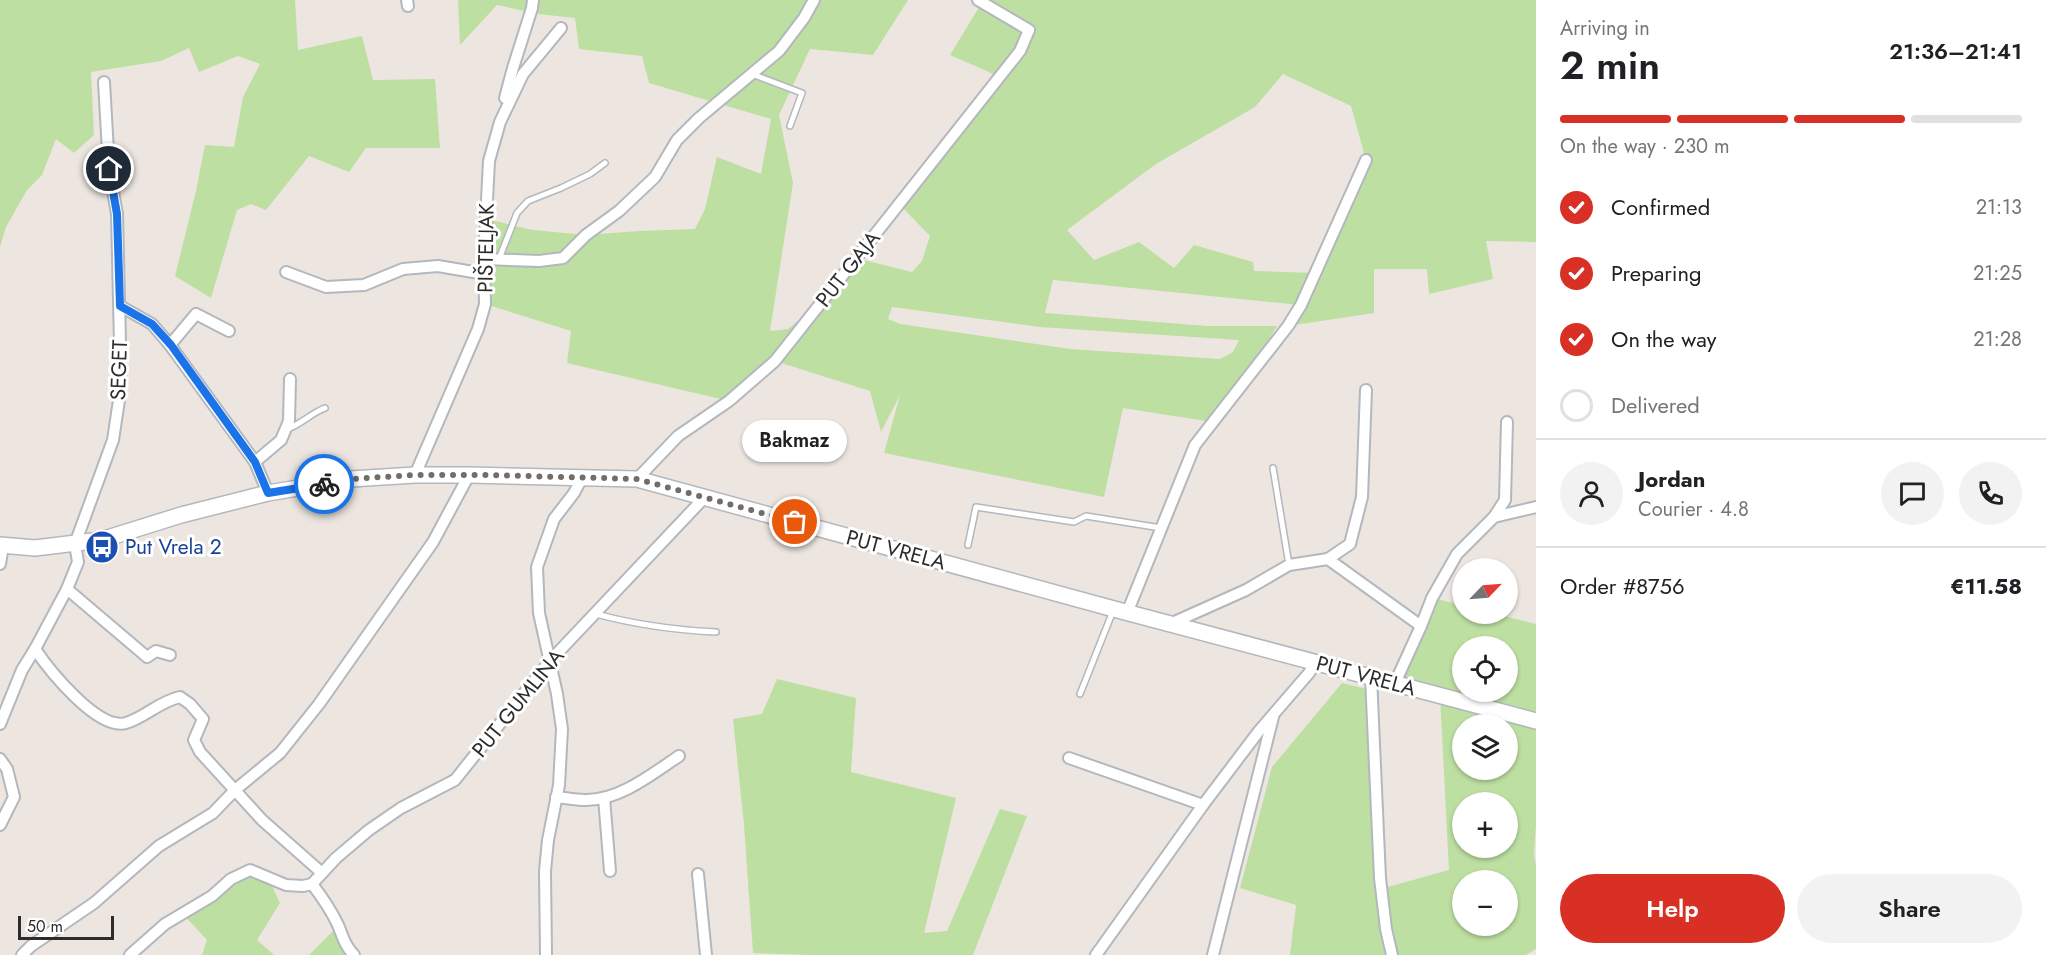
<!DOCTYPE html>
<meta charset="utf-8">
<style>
body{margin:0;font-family:Jost,sans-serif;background:#f2f2f2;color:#202124;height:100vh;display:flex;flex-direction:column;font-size:22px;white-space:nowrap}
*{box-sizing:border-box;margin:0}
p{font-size:20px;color:#757577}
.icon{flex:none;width:33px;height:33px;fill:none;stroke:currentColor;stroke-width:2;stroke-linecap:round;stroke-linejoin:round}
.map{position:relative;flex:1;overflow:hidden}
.panel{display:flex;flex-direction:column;background:#fff;width:510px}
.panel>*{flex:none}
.needle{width:39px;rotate:65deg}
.tools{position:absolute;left:1452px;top:558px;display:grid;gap:12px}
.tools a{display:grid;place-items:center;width:66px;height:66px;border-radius:50%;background:#fff;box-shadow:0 2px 4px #0004;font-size:30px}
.scale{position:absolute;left:18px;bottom:15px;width:96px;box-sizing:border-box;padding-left:6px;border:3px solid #2c2c2c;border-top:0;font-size:16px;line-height:21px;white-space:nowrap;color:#2c2c2c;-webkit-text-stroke:4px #fff;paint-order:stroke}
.pin{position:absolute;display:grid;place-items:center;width:51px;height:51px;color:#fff;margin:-26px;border:3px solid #fff;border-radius:50%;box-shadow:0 2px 6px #0007}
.courier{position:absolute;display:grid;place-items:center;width:60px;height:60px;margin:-30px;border:4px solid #1a73e8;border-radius:50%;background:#fff;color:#222;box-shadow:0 2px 8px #0007}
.bubble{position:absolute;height:42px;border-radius:21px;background:#fff;box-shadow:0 2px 4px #0004;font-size:20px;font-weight:600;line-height:42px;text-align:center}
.head em{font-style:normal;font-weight:600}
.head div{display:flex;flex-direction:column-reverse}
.head{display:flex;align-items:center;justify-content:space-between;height:102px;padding:0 24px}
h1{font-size:39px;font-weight:600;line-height:45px}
.bar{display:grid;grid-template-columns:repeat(4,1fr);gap:9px 6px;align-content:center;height:72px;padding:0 24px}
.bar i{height:8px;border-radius:4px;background:#e0e0e0}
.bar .selected{background:#d93025}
.bar p{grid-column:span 4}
.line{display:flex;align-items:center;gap:15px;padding:0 24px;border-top:2px solid #e0e0e0}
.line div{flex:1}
.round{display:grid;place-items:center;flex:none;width:63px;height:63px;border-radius:32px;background:#f2f2f2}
ol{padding:0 24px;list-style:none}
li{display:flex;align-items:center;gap:18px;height:66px}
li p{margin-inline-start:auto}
li .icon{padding:6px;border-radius:50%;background:#d93025;color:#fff;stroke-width:4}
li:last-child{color:#757577}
li i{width:33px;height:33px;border:3px solid #e0e0e0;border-radius:50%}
.action{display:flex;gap:12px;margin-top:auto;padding:12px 24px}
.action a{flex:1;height:69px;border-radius:36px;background:#d93025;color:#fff;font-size:24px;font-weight:600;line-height:69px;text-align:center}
.action a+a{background:#f2f2f2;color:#202124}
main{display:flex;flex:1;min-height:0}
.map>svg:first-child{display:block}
.green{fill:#bddfa1;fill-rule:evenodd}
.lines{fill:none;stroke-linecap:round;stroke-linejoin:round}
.service-casing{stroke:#b3b7be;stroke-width:8}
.minor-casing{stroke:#b3b7be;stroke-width:14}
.secondary-casing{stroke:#b3b7be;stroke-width:18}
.service{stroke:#fff;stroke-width:5}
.minor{stroke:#fff;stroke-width:10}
.secondary{stroke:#fff;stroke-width:15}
.done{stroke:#706d6b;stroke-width:6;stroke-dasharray:0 10.8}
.route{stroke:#1a73e8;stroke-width:8}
.labels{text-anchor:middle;stroke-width:6;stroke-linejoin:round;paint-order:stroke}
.street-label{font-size:21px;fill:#2c2c2c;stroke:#fff}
.transit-label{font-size:21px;fill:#164399;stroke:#fff;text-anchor:start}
</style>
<main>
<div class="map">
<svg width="1536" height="955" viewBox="0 0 1536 955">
<rect width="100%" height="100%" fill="#ede6e0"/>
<g class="green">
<polygon points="0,0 295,0 298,50 362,36 373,80 435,79 440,148 366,148 349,172 309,156 266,210 251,204 237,210 211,298 175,276 196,191 205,145 234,147 243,97 260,64 238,56 199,72 189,48 161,61 91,72 94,135 74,153 56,139 42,175 27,190 6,227 0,247"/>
<path d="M458 0H908L873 55 810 49 779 115 793 183 770 331 788 329 822 302 856 258 912 272 922 261 930 236 899 204 1000 77 950 55 981 4 973 0H1536V242L1486 241 1493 279 1429 294 1427 269H1374V313L1288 326 1300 305 1053 280 1045 313 1207 326H1277L1251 368 1225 395 1226 405 1212 422 1123 408 1104 497 884 453 900 395 881 432 870 391 775 361 729 401 567 363 571 331 485 304 486 219 533 230 586 235 639 231 695 229 705 209 717 157 761 174 771 119 649 83 642 56 579 49 575 18 538 14 497 5 460 45ZM1283 74 1351 106 1366 160 1315 273 1254 271 1253 262 1194 245 1174 268 1139 242 1094 260 1067 230 1156 164 1255 107ZM892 307 1040 327 1239 340 1233 352 1220 359 1070 349 900 324 888 319Z"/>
<path d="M1432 598 1462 605V614H1495L1536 624V825L1534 854 1536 866V949L1526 955H1290L1296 905 1240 888 1272 767 1342 683 1379 692 1377 890 1449 870 1440 696 1395 683ZM1462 646H1508V692H1462ZM1462 724H1508V770H1462ZM1462 802H1508V848H1462ZM1462 880H1508V926H1462Z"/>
<polygon points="777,679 856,698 851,772 956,798 924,933 947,931 1000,809 1027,816 973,955 809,955 753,953 744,825 733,719 762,714"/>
<polygon points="250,870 268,877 280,903 257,940 274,955 202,955 207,940 182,913"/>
<polygon points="338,926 354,955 309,955"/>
</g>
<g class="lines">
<defs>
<g id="service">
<polyline points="752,74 802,93 790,126"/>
<polyline points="499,259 517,213 528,201 561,188 590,174 605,163"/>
<path d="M287 429C302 424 311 413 325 408"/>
<polyline points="1273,468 1289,565"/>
<polyline points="968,545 976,507 1074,522 1086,516 1161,528"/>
<path d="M596 614C637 625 674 630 716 632"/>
<polyline points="1080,694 1113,611"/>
</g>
<g id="minor">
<polyline points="407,0 408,6"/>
<polyline points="505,98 513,68 532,8 533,0"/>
<polyline points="484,259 539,261 563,258 586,235 619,211 655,177 677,140 699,118 779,51 804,18 814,0"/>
<polyline points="286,272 326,287 364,285 403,269 438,266 485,274"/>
<polyline points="120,306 152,324 170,345 255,462 268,493"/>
<polyline points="170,345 196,314 229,331"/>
<polyline points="255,462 281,440 289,421 290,379"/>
<polyline points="415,475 478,329 485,304 484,259 489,161 500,122 523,74 561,28"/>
<polyline points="637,479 678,436 729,401 775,361 1020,51 1029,30 978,0"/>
<polyline points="1494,517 1536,507"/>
<polyline points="1328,559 1350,544 1362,497 1366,390"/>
<polyline points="0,564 3,546"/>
<polyline points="67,589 147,657 156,651 170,655"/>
<polyline points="1127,613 1195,445 1288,326 1301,305 1366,160"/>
<polyline points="1170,624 1246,590 1289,565 1328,559 1421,626"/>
<path d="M35 649C49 670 98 731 126 723 146 717 158 702 180 697L190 704 203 719 194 740 200 752 262 820 322 873"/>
<polyline points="1371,677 1380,878 1386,929 1392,955"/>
<polyline points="1395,683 1421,626 1432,598 1457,554 1494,517 1505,500 1507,422"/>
<polyline points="0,724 22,670 35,649 67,589 78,562 75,544 113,440 121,387 117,214 109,169 104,82"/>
<polyline points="1069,758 1203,805"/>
<polyline points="0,759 7,769 14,797 0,825"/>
<path d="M556 797C566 798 575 800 585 800 619 801 652 774 679 756"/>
<polyline points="604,798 610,871"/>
<polyline points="698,874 706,955"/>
<path d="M312 884C322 897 331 910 338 925 343 937 345 946 354 955"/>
<polyline points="22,955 31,946 94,903 159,846 213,813 235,790 280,753 319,704 433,542 469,475"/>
<polyline points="130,955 165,924 212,896 231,879 250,870 286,885 303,886 312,884 336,858 369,830 401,808 455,780 549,662 704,498"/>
<polyline points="546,955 545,871 548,840 559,785 562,729 557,694 539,613 537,567 554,519 574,493 582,478"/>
<polyline points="1096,955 1203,805 1259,731 1309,673 1315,663"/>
<polyline points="1213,955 1273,717"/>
</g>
<polyline id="secondary" points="0,545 35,548 101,540 181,515 268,493 351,479 415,475 469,475 637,479 1114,609 1536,721"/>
</defs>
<use href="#service" class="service-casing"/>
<use href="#minor" class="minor-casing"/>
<use href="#secondary" class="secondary-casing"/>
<use href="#service" class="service"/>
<use href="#minor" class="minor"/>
<use href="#secondary" class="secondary"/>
</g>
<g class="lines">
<polyline class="done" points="324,484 351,479 415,475 487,475 637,479 795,522"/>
<polyline class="route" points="109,169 117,214 120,306 152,324 171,345 255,462 268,493 324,484"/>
</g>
<defs>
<symbol id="bus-disc" viewBox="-11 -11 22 22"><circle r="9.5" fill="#1a4fb4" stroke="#fff"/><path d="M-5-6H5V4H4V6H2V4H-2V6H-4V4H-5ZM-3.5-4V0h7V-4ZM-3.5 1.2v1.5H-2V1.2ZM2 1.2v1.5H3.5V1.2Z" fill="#fff"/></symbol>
</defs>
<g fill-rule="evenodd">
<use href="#bus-disc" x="83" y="528" width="38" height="38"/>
</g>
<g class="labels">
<g class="street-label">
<text transform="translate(486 248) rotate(-89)" y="7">PIŠTELJAK</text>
<text transform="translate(848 269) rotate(-52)" y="7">PUT GAJA</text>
<text transform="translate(119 370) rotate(-88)" y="7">SEGET</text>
<text transform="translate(896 550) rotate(15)" y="7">PUT VRELA</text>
<text transform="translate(1366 676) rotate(15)" y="7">PUT VRELA</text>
<text transform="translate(518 703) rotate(-51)" y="7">PUT GUMLINA</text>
</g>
<g class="transit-label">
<text x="125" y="554">Put Vrela 2</text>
</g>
</g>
</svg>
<div class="tools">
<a><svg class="needle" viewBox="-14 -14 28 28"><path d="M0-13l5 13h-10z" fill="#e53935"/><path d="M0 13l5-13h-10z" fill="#757577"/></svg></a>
<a><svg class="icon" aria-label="locate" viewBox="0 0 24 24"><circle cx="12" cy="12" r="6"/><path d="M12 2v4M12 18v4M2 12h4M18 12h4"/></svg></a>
<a><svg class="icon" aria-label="layers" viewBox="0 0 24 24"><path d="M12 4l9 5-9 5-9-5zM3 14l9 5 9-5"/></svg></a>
<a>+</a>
<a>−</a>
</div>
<div class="scale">50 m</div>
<div class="pin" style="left:795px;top:522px;background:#ea580c"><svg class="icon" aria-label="bag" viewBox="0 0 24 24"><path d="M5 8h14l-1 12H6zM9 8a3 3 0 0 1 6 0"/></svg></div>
<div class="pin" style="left:109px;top:169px;background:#1f2937"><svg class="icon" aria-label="home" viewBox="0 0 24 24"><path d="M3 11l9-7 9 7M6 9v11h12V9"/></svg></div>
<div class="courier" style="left:324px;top:484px"><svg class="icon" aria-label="bike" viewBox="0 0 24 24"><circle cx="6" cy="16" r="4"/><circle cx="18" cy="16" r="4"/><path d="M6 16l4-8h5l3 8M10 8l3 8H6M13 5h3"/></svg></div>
<div class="bubble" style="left:742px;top:420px;width:105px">Bakmaz</div>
</div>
<section class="panel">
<div class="head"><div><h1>2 min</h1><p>Arriving in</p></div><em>21:36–21:41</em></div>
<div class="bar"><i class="selected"></i><i class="selected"></i><i class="selected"></i><i></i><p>On the way · 230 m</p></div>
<ol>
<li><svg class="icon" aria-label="check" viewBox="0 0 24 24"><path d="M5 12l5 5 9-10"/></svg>Confirmed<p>21:13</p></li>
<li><svg class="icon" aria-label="check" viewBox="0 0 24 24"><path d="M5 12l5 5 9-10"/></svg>Preparing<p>21:25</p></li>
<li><svg class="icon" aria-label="check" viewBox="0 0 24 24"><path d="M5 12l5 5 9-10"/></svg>On the way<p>21:28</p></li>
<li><i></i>Delivered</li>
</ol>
<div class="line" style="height:108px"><a class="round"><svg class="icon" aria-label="person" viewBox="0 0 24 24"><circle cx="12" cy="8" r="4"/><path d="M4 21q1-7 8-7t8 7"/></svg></a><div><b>Jordan</b><p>Courier · 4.8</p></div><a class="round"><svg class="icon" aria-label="chat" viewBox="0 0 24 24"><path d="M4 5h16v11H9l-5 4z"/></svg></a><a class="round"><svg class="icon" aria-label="phone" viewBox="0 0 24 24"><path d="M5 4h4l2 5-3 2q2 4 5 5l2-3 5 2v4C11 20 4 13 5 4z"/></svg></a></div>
<div class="line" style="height:78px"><div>Order #8756</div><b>€11.58</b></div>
<div class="action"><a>Help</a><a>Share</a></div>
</section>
</main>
